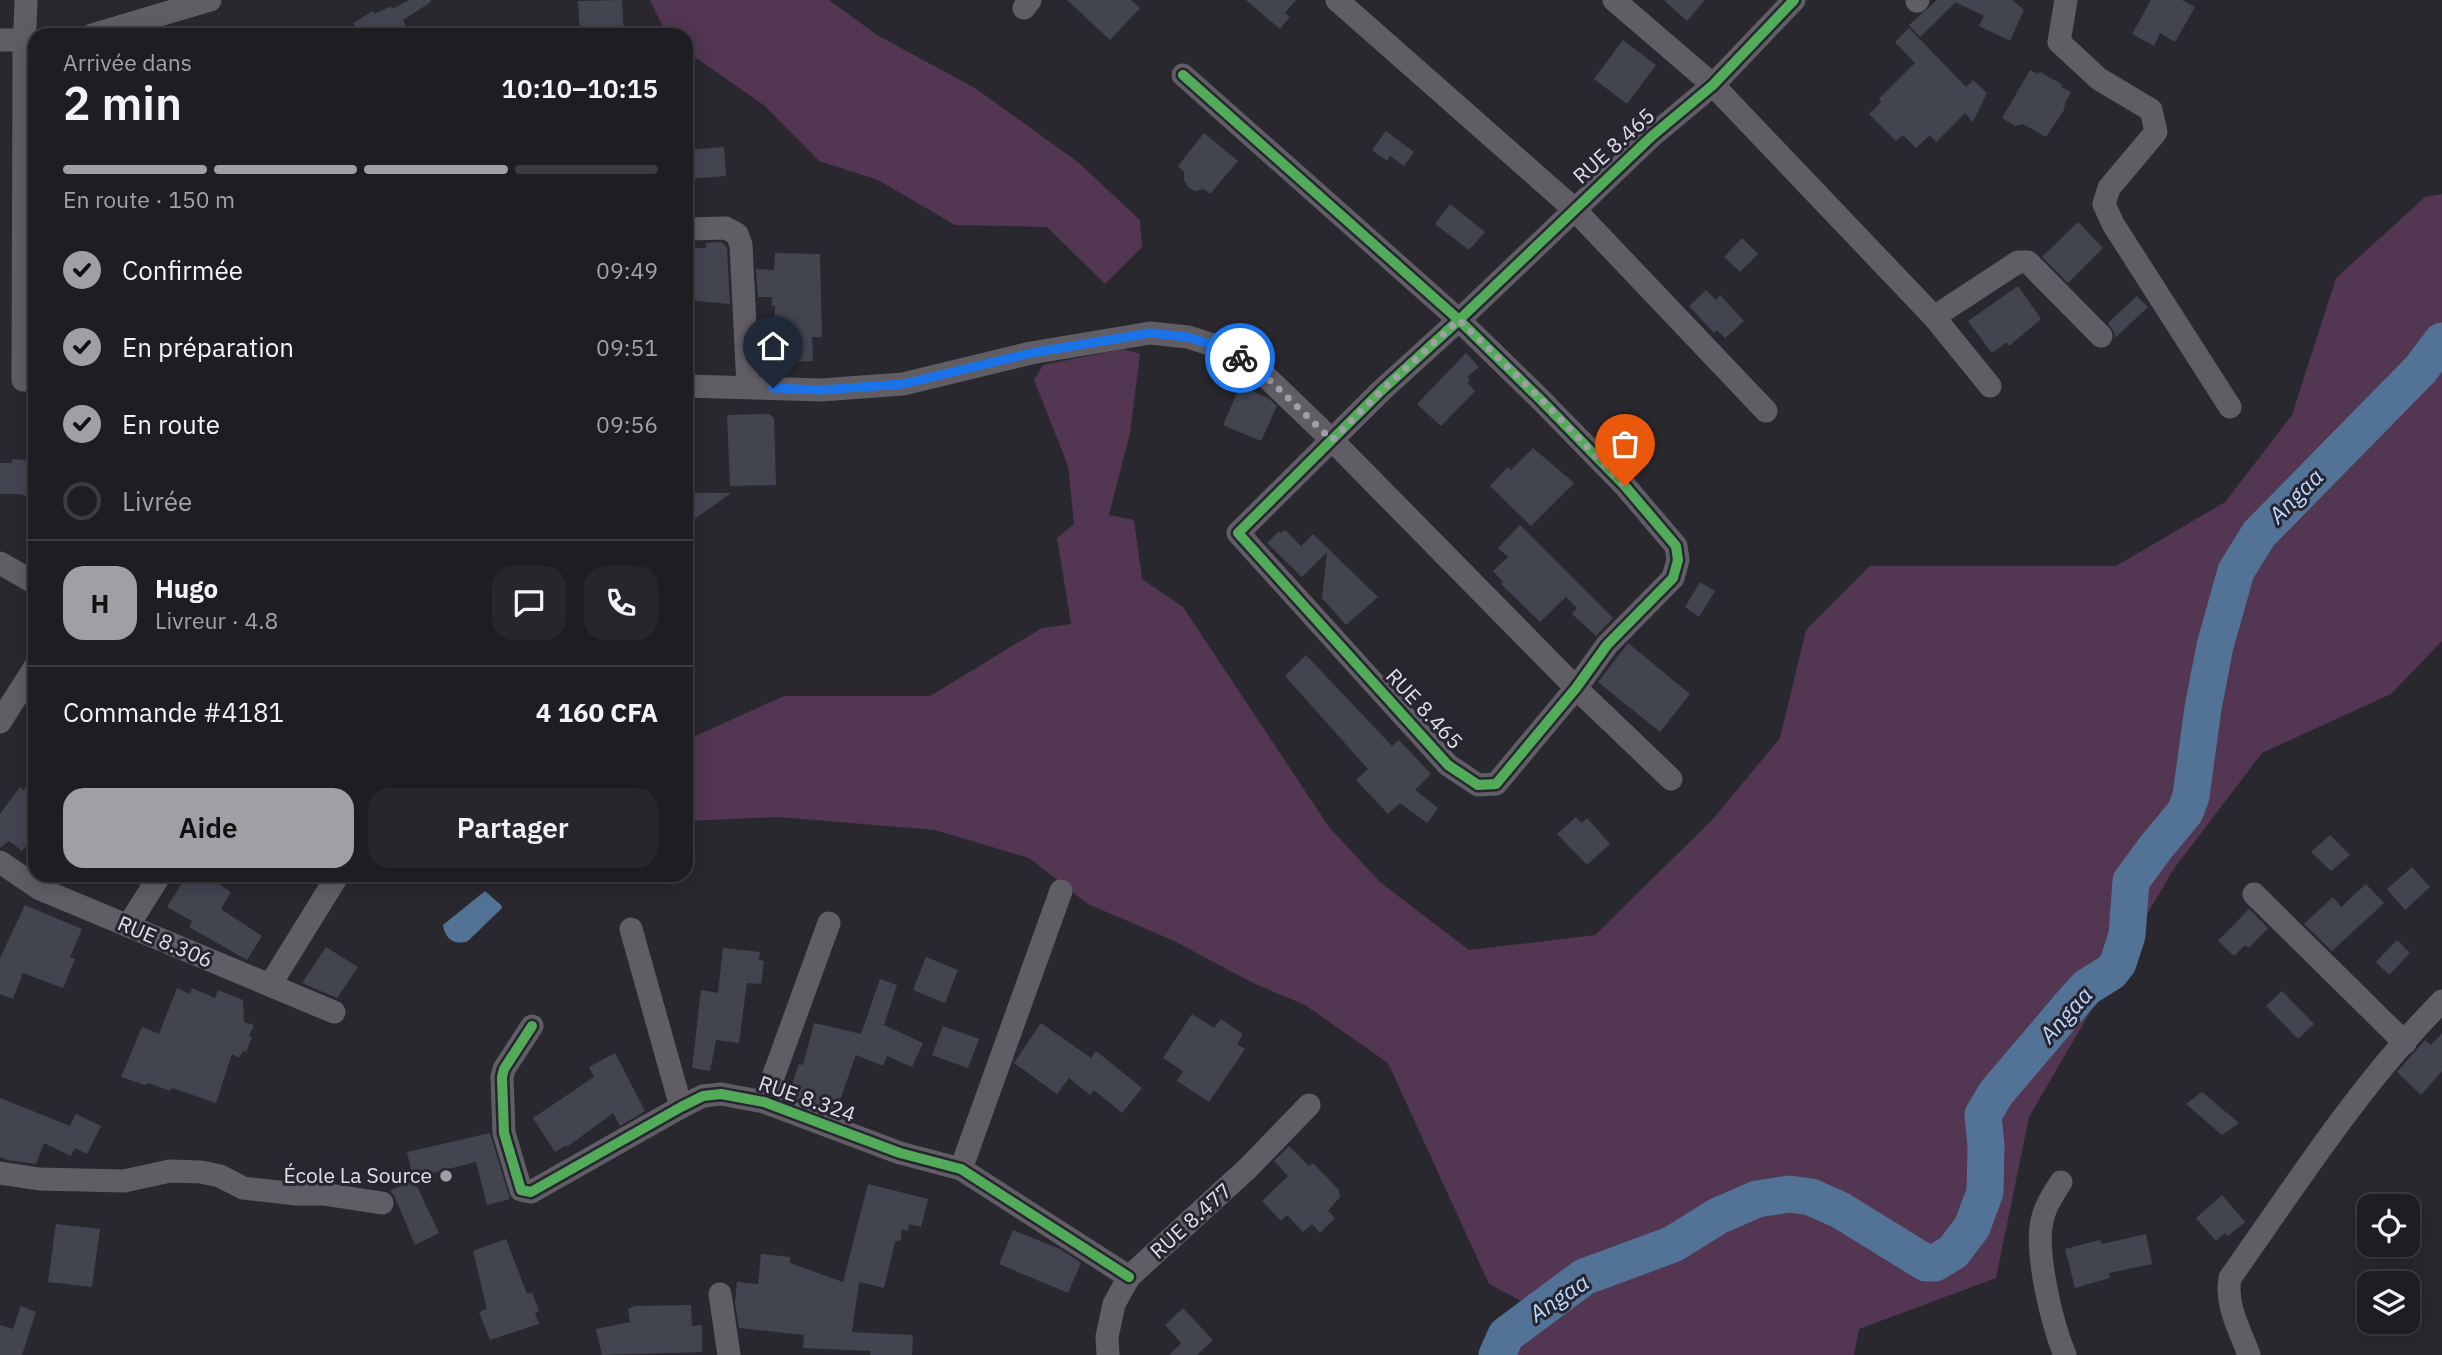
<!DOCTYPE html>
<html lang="fr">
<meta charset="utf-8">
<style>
body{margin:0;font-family:"IBM Plex Sans",sans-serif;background:#26272a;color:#f1f3f6;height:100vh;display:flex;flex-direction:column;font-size:26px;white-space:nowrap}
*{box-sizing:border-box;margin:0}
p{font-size:23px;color:#a1a2a5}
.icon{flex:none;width:38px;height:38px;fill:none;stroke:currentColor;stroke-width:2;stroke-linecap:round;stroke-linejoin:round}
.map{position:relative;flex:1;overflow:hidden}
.drawer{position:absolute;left:28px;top:28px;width:665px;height:854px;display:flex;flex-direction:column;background:#1e1e22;border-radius:21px;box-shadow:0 4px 18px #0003,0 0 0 2px #3c3c40}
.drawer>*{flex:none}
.fabs{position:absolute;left:2357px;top:1194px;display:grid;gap:14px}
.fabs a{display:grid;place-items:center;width:63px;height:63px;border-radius:14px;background:#1e1e22;box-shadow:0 4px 18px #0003,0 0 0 2px #3c3c40;font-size:35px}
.pin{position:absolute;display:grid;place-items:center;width:60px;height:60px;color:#fff;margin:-72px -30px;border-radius:50% 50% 50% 0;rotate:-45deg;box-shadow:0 0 7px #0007}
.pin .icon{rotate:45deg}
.courier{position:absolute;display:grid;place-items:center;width:70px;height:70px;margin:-35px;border:5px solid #1a73e8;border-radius:50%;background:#fff;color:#222;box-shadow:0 2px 9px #0007}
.head em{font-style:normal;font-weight:600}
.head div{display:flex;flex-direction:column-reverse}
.head{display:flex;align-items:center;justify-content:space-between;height:119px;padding:0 35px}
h1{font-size:46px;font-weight:600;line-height:52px}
.bar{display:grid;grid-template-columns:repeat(4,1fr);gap:10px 7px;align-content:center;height:84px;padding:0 35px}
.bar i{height:9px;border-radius:5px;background:#3c3c40}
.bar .selected{background:#a09fa6}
.bar p{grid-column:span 4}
.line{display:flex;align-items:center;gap:18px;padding:0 35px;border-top:2px solid #3c3c40}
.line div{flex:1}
.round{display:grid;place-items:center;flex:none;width:74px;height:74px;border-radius:21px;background:#26272a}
ol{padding:0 35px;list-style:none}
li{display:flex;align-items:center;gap:21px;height:77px}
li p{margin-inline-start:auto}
li .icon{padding:7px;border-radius:50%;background:#a09fa6;color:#111;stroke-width:4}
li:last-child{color:#a1a2a5}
li i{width:38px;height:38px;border:4px solid #3c3c40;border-radius:50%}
.button{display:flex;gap:14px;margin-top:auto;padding:14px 35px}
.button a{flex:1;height:80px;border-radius:21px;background:#a09fa6;color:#111;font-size:28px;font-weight:600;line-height:80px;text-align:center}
.button a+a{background:#26272a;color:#f1f3f6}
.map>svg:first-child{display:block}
.green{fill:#523652}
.water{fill:#527395}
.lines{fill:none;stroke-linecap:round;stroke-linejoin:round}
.river{stroke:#527395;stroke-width:37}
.building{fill:#424550}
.minor{stroke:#605e64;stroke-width:23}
.cycleway-casing{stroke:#262531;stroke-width:15}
.cycleway{stroke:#51ab58;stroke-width:10}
.done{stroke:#a09fa6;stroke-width:7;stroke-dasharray:0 12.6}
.route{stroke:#1a73e8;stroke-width:9}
.poi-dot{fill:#a09fa6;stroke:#262531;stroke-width:2.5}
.labels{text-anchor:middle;stroke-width:6;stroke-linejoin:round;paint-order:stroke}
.street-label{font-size:21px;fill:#e0dfe7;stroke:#262531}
.poi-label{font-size:21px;fill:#e0dfe7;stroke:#262531;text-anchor:end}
.water-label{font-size:23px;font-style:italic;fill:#b9dafe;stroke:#262531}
</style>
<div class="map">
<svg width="2442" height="1355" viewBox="0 0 2442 1355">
<rect width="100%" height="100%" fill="#28282e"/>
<g class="green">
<polygon points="650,0 829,0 877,35 975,88 1079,163 1140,220 1142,247 1105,284 1047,227 955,225 878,180 819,161 765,106 686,51 686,35 667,35"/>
<polygon points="2442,194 2442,641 2391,694 2262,753 2173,870 2029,1117 1996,1278 1859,1329 1854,1355 1497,1355 1506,1335 1540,1311 1489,1284 1388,1063 1305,1005 1253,983 1172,940 1088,904 1029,858 935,830 778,817 686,821 686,746 691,738 784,696 930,696 1042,628 1071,624 1057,538 1074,524 1068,466 1034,380 1043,365 1123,349 1140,354 1130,433 1109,515 1134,520 1142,579 1183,607 1329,827 1381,883 1469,950 1595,935 1713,819 1780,738 1806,630 1870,566 2116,566 2225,502 2292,415 2336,278 2425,197"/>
</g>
<path class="water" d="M485 891 501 905 502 908 468 941C455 946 445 939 443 925Z"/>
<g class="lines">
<polyline class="river" points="1497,1355 1506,1335 1584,1277 1673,1244 1718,1216 1757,1199 1789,1194 1811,1197 1840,1210 1926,1263 1935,1263 1953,1252 1972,1227 1985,1192 1986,1146 1983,1115 1996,1093 2075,1000 2087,987 2111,972 2118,963 2127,935 2131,881 2156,847 2185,812 2191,796 2203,708 2215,646 2236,571 2259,534 2420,370 2442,341"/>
</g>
<g class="building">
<polygon points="409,0 430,0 431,2 403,20 411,35 360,35 353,23 373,11 375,14 391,6 392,9"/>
<polygon points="622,0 624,35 580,35 578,1"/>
<polygon points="1067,0 1131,0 1140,8 1110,40"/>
<polygon points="1246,0 1296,0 1285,13 1290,17 1280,29"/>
<polygon points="1664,0 1705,0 1687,21"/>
<polygon points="1937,0 2012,0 2024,10 2010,41 1979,26 1984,16 1953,1 1955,3 1920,37 1909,25"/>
<polygon points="2151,0 2182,0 2195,7 2175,42 2160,33 2154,46 2132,34"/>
<polygon points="1909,28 1966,87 1973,80 1987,93 1973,122 1965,113 1936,142 1930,135 1916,148 1903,135 1896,141 1869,114 1881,102 1879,99 1915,63 1895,42"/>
<polygon points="1623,40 1656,65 1627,104 1594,79"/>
<polygon points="2030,70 2038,74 2040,72 2063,85 2061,87 2071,92 2065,103 2064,110 2046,137 2023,124 2015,126 2002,118"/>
<polygon points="1386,131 1414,152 1404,166 1390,156 1387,161 1372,150"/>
<polygon points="1204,133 1238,161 1210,194 1204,189 1196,191 1189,188 1184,180 1184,172 1178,166"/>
<polygon points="724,147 726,176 687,179 686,150"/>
<polygon points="1450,204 1485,232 1469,250 1435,224"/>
<polygon points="2078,222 2103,248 2068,283 2042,257"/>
<polygon points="1742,238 1758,254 1740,272 1724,257"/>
<polygon points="722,242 727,248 730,304 686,300 686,248 706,248 706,243"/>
<polygon points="775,253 820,254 822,337 812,337 813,361 792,362 792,344 773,344 775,306 772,306 772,297 758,297 756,269 774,270"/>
<polygon points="2018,286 2041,319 2009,346 2007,342 1992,353 1968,321"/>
<polygon points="1706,290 1716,300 1720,295 1744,321 1725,338 1717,330 1714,333 1689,306"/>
<polygon points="2137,296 2148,307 2115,338 2114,332 2108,323"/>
<polygon points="1466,353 1479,367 1467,377 1470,380 1467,383 1475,391 1441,426 1417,404"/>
<polygon points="1240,386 1268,398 1277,406 1261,441 1223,425"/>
<polygon points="769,414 774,418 776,485 730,486 727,415"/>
<polygon points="1533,448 1574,483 1531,526 1490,486 1508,467 1511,470"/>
<polygon points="12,459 35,461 35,498 19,494 0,494 0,463 12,463"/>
<polygon points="686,493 731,493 686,525"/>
<polygon points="1520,525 1613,618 1596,636 1572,614 1577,608 1566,597 1540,622 1501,584 1503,582 1493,571 1508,557 1498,548"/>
<polygon points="1285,530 1301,546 1313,534 1378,597 1346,625 1322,598 1327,552 1302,577 1267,543 1279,531 1281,533"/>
<polygon points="1700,582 1715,591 1699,617 1685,607"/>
<polygon points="1628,643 1690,694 1660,732 1598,682"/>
<polygon points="1306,655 1392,746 1399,740 1431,774 1415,790 1438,808 1427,823 1400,803 1388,814 1356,780 1368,769 1285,676"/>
<polygon points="35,771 35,834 22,851 9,841 0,848 0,814 20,787 24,790"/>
<polygon points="1576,817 1582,823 1587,818 1610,844 1587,865 1557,834"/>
<polygon points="2330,835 2350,855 2331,871 2311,852"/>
<polygon points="2412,867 2430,887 2405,910 2387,889"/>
<polygon points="187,875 225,875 219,884 231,892 221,909 262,936 247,960 189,927 192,921 167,907"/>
<polygon points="2366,884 2384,903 2332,951 2304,924 2333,897 2341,907"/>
<polygon points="25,905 82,929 70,957 75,959 63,988 23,973 13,999 0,994 0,958"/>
<polygon points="2249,909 2268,928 2249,948 2245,945 2234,956 2218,941"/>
<polygon points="2397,940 2410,953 2389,975 2376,962"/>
<polygon points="326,947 358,967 337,998 302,983"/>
<polygon points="723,948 760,952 759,960 764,961 761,984 747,983 739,1043 716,1040 710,1071 692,1068 701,990 718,993"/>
<polygon points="926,957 958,970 945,1003 913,990"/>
<polygon points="880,979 897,985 884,1025 923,1043 912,1067 887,1056 883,1066 856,1055 835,1114 788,1096 799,1064 803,1065 814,1023 861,1034"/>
<polygon points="177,988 190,994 192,988 215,998 218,990 243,1000 244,1022 254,1025 249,1036 252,1037 246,1052 243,1051 239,1058 232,1054 216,1103 172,1088 170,1091 149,1083 145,1085 121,1077 142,1027 159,1034"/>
<polygon points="2282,991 2314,1024 2298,1039 2266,1006"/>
<polygon points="1192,1014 1214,1028 1221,1019 1243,1034 1237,1044 1245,1049 1209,1102 1177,1081 1183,1071 1163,1058"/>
<polygon points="1041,1023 1091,1058 1096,1051 1142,1088 1122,1113 1094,1090 1090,1095 1069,1078 1057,1094 1014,1063"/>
<polygon points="943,1026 979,1039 968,1068 932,1055"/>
<polygon points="2442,1033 2442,1071 2421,1095 2397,1072 2425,1040 2431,1045"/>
<polygon points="615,1053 645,1111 620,1126 613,1113 567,1147 566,1145 555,1152 533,1118 594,1077 589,1067"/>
<polygon points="2202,1092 2239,1123 2222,1135 2186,1104"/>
<polygon points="0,1098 70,1126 76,1114 101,1126 87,1154 75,1148 71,1156 44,1143 36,1164 8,1160 0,1157"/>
<polygon points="490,1133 510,1199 487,1205 476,1162 413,1178 407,1152"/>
<polygon points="1289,1146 1309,1166 1313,1163 1339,1190 1340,1197 1328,1211 1335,1218 1320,1233 1312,1224 1303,1232 1287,1215 1281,1221 1262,1201 1288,1176 1274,1161"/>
<polygon points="414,1180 439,1233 415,1245 395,1197 390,1191"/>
<polygon points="868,1184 928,1199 921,1227 909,1224 908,1231 902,1229 901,1240 895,1242 884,1288 859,1282 852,1332 913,1335 912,1355 870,1355 870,1351 803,1348 804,1335 739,1328 735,1303 737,1282 758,1284 761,1254 790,1257 790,1263 843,1282"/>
<polygon points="2222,1195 2245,1222 2228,1236 2225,1233 2216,1241 2196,1218"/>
<polygon points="56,1224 100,1229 92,1287 48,1282"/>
<polygon points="1013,1230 1060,1249 1081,1263 1068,1293 999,1264"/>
<polygon points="2146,1234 2152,1264 2109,1273 2110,1278 2075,1288 2065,1249 2100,1240 2102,1244"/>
<polygon points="506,1239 527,1294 532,1293 539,1311 535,1313 539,1324 490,1340 479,1312 487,1309 473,1251"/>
<polygon points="691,1305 692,1326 702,1325 702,1352 602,1355 596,1329 630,1322 628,1309 635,1306"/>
<polygon points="21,1306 36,1312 22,1355 0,1355 0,1325 13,1329"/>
<polygon points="1183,1308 1213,1340 1197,1355 1169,1355 1181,1343 1165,1325"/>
</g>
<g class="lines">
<g class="minor">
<polyline points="1337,0 1574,209 1766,411"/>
<polyline points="1614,0 1713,85 1934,317 1990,386"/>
<polyline points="2066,0 2059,42 2099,79 2151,110 2156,132 2109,188 2104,204 2113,224 2230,407"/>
<polyline points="1917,1 1918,0"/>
<polyline points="1024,8 1030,0"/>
<polyline points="92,35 210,0"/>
<polyline points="0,40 25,40"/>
<polyline points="24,55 26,0"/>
<polyline points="1183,75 1459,320 1540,399 1625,486 1676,546 1678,560 1673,578 1607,645 1576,688 1496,784 1478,785 1448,765 1238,533 1382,390 1459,320 1652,136 1713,85 1794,0"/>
<polyline points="686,229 726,228 737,234 741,245 748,387"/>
<polyline points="1934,317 2018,262 2028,262 2101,336"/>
<polyline points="23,380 24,55 35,52"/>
<polyline points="686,386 821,390 903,384 1031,353 1150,333 1188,337 1222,348 1258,369 1332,440 1576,688 1671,779"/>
<polyline points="0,563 35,583"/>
<polyline points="0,722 35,667"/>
<polyline points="0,862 40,889 334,1012"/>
<polyline points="2254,894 2405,1043"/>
<polyline points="128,926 160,875"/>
<polyline points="631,929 681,1107"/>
<polyline points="270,985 338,875"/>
<polyline points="532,1026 504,1069 502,1077 504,1133 521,1190 531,1192 681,1107 703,1096 721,1094 764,1102 900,1153 961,1169 1129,1277"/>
<polyline points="764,1102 829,923"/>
<polyline points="961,1169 1061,891"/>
<polyline points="0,1173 39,1179 124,1181 170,1171 201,1172 220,1176 243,1188 296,1194 323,1194 382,1203"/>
<path d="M2061 1182C2053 1195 2045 1206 2042 1221 2035 1253 2052 1324 2065 1355"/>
<polyline points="720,1294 729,1355"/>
<polyline points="1108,1355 1107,1337 1114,1304 1129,1277 1248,1168 1309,1105"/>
<path d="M2249 1355C2240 1330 2225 1305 2230 1278 2297 1183 2360 1084 2442 1001"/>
</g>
<defs>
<g id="cycleway">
<polyline points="1183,75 1459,320 1540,399 1625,486 1676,546 1678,560 1673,578 1607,645 1576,688 1496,784 1478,785 1448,765 1238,533 1382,390 1459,320 1652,136 1713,85 1794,0"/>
<polyline points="532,1026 504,1069 502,1077 504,1133 521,1190 531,1192 681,1107 703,1096 721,1094 764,1102 900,1153 961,1169 1129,1277"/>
</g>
</defs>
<use href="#cycleway" class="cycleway-casing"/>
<use href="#cycleway" class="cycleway"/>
</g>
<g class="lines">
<polyline class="done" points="1240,358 1258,369 1332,440 1382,390 1459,320 1540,398 1625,486"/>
<polyline class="route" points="773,388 821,390 903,384 1031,353 1150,333 1188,337 1222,348 1240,358"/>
</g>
<circle class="poi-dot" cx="446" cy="1176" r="7"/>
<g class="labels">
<g class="street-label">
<text transform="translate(1614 146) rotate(-42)" y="7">RUE 8.465</text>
<text transform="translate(1424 709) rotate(47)" y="7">RUE 8.465</text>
<text transform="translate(165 942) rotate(23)" y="7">RUE 8.306</text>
<text transform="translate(807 1099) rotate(19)" y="7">RUE 8.324</text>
<text transform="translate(1191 1221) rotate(-42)" y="7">RUE 8.477</text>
</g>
<g class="poi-label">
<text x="432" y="1183">École La Source</text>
</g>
<g class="water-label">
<text transform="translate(2296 496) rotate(-45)" y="8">Angaa</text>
<text transform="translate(2066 1015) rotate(-48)" y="8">Angaa</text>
<text transform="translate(1559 1298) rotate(-34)" y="8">Angaa</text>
</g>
</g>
</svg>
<div class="fabs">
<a><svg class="icon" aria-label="locate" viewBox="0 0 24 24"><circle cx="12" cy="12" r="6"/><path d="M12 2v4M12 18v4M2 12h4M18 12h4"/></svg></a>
<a><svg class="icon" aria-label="layers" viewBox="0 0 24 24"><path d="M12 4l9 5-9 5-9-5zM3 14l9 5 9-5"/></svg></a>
</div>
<div class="pin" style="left:1625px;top:486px;background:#ea580c"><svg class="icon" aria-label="bag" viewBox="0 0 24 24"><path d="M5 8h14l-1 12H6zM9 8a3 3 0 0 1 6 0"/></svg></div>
<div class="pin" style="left:773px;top:388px;background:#1f2937"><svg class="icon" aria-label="home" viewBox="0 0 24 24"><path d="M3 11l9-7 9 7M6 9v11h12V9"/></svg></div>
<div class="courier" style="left:1240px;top:358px"><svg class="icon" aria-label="bike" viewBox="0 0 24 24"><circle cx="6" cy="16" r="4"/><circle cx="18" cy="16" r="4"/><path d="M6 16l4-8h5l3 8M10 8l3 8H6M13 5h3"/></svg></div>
<section class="drawer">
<div class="head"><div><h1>2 min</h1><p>Arrivée dans</p></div><em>10:10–10:15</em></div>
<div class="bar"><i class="selected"></i><i class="selected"></i><i class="selected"></i><i></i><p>En route · 150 m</p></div>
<ol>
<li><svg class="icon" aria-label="check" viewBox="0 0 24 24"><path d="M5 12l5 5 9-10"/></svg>Confirmée<p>09:49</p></li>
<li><svg class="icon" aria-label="check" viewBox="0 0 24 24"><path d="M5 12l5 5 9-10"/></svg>En préparation<p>09:51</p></li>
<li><svg class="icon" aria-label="check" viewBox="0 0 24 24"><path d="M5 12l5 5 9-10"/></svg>En route<p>09:56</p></li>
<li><i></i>Livrée</li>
</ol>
<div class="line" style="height:126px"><b class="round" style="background:#a09fa6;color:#111">H</b><div><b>Hugo</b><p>Livreur · 4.8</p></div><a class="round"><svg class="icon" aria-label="chat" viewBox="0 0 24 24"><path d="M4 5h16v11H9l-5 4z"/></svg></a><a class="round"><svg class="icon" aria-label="phone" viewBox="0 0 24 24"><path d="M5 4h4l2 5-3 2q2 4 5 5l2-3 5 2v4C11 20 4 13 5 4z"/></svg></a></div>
<div class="line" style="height:91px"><div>Commande #4181</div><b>4 160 CFA</b></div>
<div class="button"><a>Aide</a><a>Partager</a></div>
</section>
</div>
